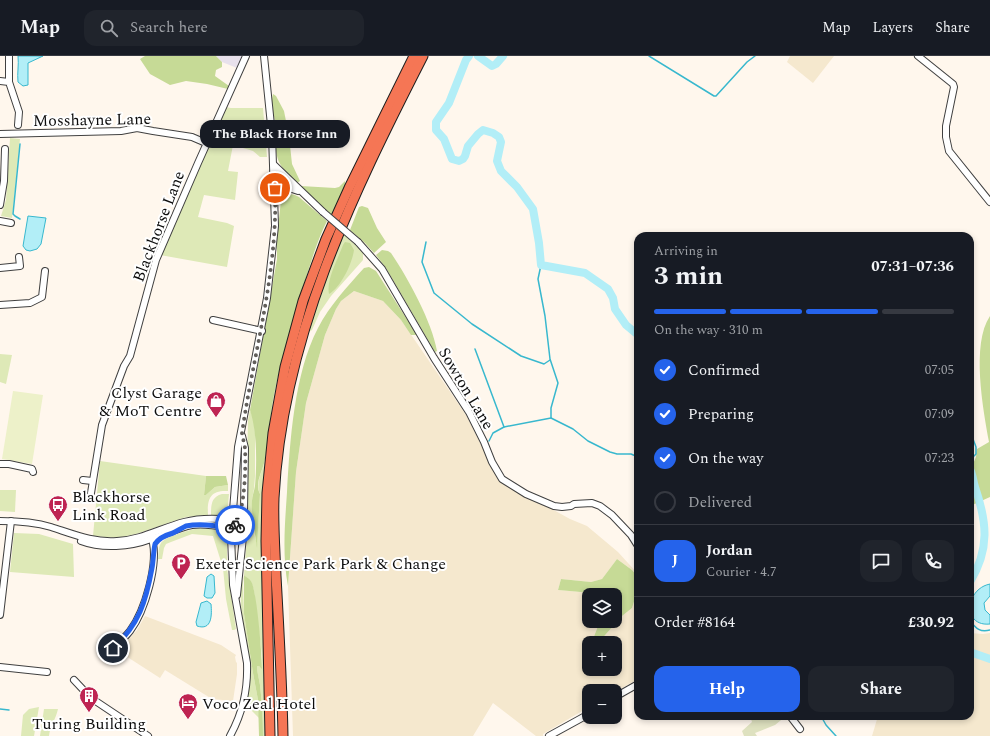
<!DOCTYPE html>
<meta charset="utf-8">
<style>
body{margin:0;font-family:Spectral,serif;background:#20242c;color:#f1f3f6;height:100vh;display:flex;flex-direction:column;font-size:15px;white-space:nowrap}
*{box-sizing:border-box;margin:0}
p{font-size:13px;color:#9ea1a6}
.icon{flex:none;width:22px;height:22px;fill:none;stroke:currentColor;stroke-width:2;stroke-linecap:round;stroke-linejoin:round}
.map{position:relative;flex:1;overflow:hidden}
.panel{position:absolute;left:634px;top:176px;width:340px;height:488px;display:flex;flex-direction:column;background:#171b24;border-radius:12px;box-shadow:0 2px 6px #0003}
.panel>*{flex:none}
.tools{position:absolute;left:582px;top:532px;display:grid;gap:8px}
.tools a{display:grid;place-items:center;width:40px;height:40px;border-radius:8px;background:#171b24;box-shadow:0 2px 6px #0003;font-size:20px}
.pin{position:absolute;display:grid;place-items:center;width:34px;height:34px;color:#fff;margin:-17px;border:2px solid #fff;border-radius:50%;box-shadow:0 1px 4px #0007}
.courier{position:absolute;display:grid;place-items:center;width:40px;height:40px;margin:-20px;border:3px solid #2563eb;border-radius:50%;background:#fff;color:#222;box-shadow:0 1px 5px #0007}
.bubble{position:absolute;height:28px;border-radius:12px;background:#171b24;box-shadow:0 2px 6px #0003;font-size:13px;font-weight:700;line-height:28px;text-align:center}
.summary em{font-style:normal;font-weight:700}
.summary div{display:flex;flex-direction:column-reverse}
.summary{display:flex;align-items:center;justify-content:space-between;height:68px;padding:0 20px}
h1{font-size:26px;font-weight:700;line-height:30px}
.bar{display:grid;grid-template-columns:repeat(4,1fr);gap:6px 4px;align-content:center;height:48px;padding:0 20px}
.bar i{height:5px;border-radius:3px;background:#363941}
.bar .current{background:#2563eb}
.bar p{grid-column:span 4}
.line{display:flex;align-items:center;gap:10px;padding:0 20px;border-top:1px solid #363941}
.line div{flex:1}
.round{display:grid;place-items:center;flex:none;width:42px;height:42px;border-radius:12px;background:#20242c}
ol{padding:0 20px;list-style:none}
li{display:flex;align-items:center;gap:12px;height:44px}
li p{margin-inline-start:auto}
li .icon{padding:4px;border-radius:50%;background:#2563eb;color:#fff;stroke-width:4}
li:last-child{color:#9ea1a6}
li i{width:22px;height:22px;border:2px solid #363941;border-radius:50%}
.action{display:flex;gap:8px;margin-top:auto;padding:8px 20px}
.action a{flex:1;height:46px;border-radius:12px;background:#2563eb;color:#fff;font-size:16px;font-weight:700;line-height:46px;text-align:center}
.action a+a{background:#20242c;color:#f1f3f6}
header{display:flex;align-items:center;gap:24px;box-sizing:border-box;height:56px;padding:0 20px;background:#171b24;border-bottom:1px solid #363941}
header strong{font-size:19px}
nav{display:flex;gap:22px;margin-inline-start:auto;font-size:14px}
.search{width:280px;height:36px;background:#20242c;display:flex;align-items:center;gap:10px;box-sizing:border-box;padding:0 14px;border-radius:12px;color:#9ea1a6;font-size:15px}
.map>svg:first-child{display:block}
.industrial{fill:#e8e1ec}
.farmland{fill:#f5e8ce}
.green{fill:#dee9b7}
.forest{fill:#c6da96}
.cemetery{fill:#dee1bf}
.pitch{fill:#edf1c9}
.water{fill:#b2eef7;stroke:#38b8ce}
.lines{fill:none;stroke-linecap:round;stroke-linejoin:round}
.stream{stroke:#38b8ce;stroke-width:1.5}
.river{stroke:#b2eef7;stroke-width:8}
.minor-casing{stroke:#404040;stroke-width:8}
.highway-casing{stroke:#1e1e1e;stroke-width:11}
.minor{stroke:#fff;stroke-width:6}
.highway{stroke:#f57655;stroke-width:9}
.minor-bridge-casing{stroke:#404040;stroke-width:8;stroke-linecap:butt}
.minor-bridge{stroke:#fff;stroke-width:6}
.done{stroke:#625f5b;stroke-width:4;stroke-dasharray:0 7.2}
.route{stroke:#2563eb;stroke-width:5}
.labels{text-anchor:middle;stroke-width:4;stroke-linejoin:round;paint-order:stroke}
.street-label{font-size:16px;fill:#0d0d0d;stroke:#fff}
.poi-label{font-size:16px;fill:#0d0d0d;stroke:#fff;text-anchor:start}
</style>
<header>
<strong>Map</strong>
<div class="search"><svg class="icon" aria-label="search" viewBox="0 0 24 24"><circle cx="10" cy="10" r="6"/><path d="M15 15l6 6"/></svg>Search here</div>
<nav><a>Map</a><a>Layers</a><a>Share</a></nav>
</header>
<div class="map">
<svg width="990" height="680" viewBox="0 0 990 680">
<rect width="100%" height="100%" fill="#fff7ed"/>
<polygon class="industrial" points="216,0 244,0 237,12 222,6"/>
<g class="farmland">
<polygon points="790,0 834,0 813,27 787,6"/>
<polygon points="354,235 383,245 401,264 466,359 488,403 501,425 570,463 587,470 618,496 638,518 638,521 632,514 617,503 602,523 591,526 561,523 558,534 592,537 592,539 589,539 589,565 600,565 593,583 596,587 589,587 589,613 615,613 615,587 598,587 622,560 632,552 638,533 638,623 615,636 615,635 589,635 589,651 543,678 543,680 536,680 493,647 473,680 293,680 288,530 296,416 306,347 325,279 336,253 341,245"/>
<polygon points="145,560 221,589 236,599 235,601 236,606 237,607 237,618 233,645 212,643 165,614 160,622 118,595 137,574"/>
<polygon points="970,577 983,578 990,577 990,680 872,680 878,660 970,660"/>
</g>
<g class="green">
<polygon points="225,51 231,52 263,52 267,101 260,101 253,95 233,89 228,115 238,116 235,144 204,139 198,161 227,167 234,170 227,211 160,199"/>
<polygon points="10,82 20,83 12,162 1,160 6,144"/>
<polygon points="342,177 361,194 363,196 363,204 331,240 320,256 312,274 309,276 308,274"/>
<polygon points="0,298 12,299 6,328 0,326"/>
<path d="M250 354 254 364 255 378V420L254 433 252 443V468L257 489 260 438C255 428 262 415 265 405L263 449 267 680H263C263 663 262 646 260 629 259 623 257 617 257 610H259L262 612V600L254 535 251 525 244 519 243 527 244 558 253 617 258 644 259 662 252 655 247 653V651C248 635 250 620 249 604 247 577 235 546 244 519L249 456H246L248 364Z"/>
<path d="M100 405 206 420 204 439H206L215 431 228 429V435C210 434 207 443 208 459L186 461 136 478 117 482 93 480Z"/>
<polygon points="0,434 16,434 15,456 0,455"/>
<path d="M222 438H229L227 457 222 459H211C211 449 211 441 222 438Z"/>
<path d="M199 472 222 474 224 475 227 478V512L236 573 234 574H232L226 543 223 512 213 480 192 478 171 486 166 488 164 492 162 503H158C159 498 158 491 161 487 166 480 190 474 199 472Z"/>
<polygon points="14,477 39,478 73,488 74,521 10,516"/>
<polygon points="39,651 34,680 21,680 23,659 29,653"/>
<path d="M44 653H58C56 663 50 670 49 680H40Z"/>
</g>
<g class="forest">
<polygon points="145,0 216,0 222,6 222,11 216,14 215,20 229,30 228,33 207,28 186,25 170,29 150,18 140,3"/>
<path d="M273 38 276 40 284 55 289 80 292 108 300 125 297 127C279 109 276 107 275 81 275 76 277 73 276 69 274 59 270 49 273 38Z"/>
<polygon points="345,125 345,129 332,160 301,130 335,132 339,131"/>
<path d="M290 138 295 139 299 141 327 165C316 187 310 210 302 234 292 267 282 300 275 334 270 357 269 380 265 403 263 415 254 427 260 438L257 492C255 476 251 461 252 445 252 440 254 436 255 430 257 407 257 375 250 354L277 203V188L271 233 281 145 284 139Z"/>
<polygon points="362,150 368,152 377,172 386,186 374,197 365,187 350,174 359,151"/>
<path d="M345 186 350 187 354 194C352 208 341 231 329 238 326 224 338 203 343 189Z"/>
<path d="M382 194 388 195 391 197C408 222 432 266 437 295L435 296 386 212 376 199Z"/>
<path d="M369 211 376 215 417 279H411L401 264 383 245 354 235 341 245 336 253 325 279 306 347 296 416 288 530C282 499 285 467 287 436 290 385 294 318 318 272 330 249 347 231 364 212Z"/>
<path d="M990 260V441L970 450V414L974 412 973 408 976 401 977 393 989 386C983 353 971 288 990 260Z"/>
<polygon points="206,420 226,420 228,429 215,431 206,439 204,439"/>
<polygon points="617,503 632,514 638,521 638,533 632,552 622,560 598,587 596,587 593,583 600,565 615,565 615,539 592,539 592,537 558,534 561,523 591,526 602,523"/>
<path d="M244 519C246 521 250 523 251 525 257 535 262 599 262 613L259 610H257C257 616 259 623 260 629 262 646 263 663 263 680H259L258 644 253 617 244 558Z"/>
</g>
<polygon class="cemetery" points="750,660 786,660 775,669 755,677 757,680 744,680 742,675 752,666"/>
<polygon class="pitch" points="13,335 43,339 32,408 2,403"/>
<g class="water">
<path d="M18 0H43L28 7V29L23 30 18 26C17 17 19 9 18 0Z"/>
<polygon points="28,160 46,162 41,188 37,193 30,195 26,194 23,190"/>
<polygon points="211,518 214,520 215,537 212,542 207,542 204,540 207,521"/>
<path d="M990 528V540L984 547 985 554 990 559V568C962 571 965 533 990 528Z"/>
<path d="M207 545 211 548C212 559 212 575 197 570L196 566 201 547Z"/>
</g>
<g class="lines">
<g class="stream">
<polyline points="649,0 714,40 716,40 747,6 755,0"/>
<polyline points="20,88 13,158 15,160 20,163"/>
<polyline points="426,186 422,206 434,237 472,268 521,300 544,308 550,304"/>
<polyline points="541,209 538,223 545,260 550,303 558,327 551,352 551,362 573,373 588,385 610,396 617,398 631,398 638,401"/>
<polyline points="475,293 504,371"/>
<polyline points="970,375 976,391 976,398 970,404 970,408"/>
<polyline points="489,385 493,377 504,371 551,362"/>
<path d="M970 565C976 572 980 577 990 574"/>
<polyline points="0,653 9,654"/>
<polyline points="821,660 826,669 836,680"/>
</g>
<g class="river">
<polyline points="469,0 466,4 449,47 436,66 436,74 444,83 452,103 459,105 463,103 465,100 468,90 478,78 483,74 493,77 499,81 501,86 497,105 501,115 517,131 533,153 539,187 541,209 585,217 608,233 613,242 615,253 626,269 638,279"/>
<polyline points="478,0 492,10 496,8 503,0"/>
<path d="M970 413C973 419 973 425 975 431 987 466 990 493 970 526"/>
<polyline points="970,596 990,603"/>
</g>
<defs>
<g id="minor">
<polyline points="9,0 9,26"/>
<polyline points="918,0 953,28 954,31 946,70 946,81 949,95 990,146"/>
<polyline points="0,25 9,26 19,56 18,69"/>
<polyline points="0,78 121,75 137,72 153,75 192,81 206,87"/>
<polyline points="274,109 323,156"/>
<polyline points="275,132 292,133 298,135"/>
<polyline points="0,149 4,125 5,93"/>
<polyline points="0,165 11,167"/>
<polyline points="358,186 382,213 434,302 469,356 484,386 492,406 502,423 526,438 554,450 562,451 571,450 574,448 592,447 600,450 612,459 631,479 638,490"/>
<polyline points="0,212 20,210 19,201"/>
<polyline points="0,249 30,247 42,241 45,215"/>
<polyline points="213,264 262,275"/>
<polyline points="0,408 9,408 32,413 33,416"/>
<polyline points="83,424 92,425"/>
<polyline points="91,437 102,369 124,310 130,300 156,204 198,107 246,0"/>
<path d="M0 465C17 465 35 466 51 471 73 478 94 487 117 485 141 484 161 472 184 466 199 462 216 462 232 464"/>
<path d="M232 472C238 468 240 461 241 454"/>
<path d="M81 485C102 493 130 491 151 483 165 479 177 472 192 469 205 467 219 470 232 472"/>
<polyline points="237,539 243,481 244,455 245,392 242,380"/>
<polyline points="0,559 11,465"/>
<path d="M105 599C114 591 123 584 130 575 145 555 159 507 152 483"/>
<polyline points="0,611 47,616"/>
<polyline points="74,624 91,642 148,680"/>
<polyline points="615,641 638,628"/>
<polyline points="790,660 800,673"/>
<path d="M230 680C243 656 248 634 247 607L233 529 231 480 238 391 267 242 275 170 272 79 264 0"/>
<polyline points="549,680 589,658"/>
</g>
<g id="highway">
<polyline points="270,680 266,485 267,437 273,377 285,311 303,245 326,183 349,132 414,0"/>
<path d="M283 680C282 627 279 573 276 520 275 494 273 468 274 442 282 282 352 139 423 0"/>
</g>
</defs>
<use href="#minor" class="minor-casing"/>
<use href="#highway" class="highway-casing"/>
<use href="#minor" class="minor"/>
<use href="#highway" class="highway"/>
<defs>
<polyline id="minor-bridge" points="323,156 358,186"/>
</defs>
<use href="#minor-bridge" class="minor-bridge-casing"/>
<use href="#minor-bridge" class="minor-bridge"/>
</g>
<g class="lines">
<path class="done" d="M235 469C245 455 246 409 245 392 244 387 243 382 242 377 254 294 278 218 275 132"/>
<path class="route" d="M113 592C139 569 146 545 152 512 153 508 154 490 155 488 159 482 166 479 173 477 177 475 182 472 186 470 201 467 217 470 232 472L235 469"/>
</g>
<defs>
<symbol id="shop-pin" viewBox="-11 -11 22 30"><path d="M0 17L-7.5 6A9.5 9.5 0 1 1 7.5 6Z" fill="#be2452" stroke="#fff"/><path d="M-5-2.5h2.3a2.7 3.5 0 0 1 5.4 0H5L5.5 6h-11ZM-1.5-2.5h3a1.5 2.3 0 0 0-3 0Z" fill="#fff"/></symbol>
<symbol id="bus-pin" viewBox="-11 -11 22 30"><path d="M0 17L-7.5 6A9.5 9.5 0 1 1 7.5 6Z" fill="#be2452" stroke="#fff"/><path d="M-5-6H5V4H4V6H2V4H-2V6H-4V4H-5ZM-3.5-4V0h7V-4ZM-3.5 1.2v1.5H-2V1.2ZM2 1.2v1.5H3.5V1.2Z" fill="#fff"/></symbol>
<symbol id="parking-pin" viewBox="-11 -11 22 30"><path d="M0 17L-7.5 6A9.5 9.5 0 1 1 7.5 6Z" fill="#be2452" stroke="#fff"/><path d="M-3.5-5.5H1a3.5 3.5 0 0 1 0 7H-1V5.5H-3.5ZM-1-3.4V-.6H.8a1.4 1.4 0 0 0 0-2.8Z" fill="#fff"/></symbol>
<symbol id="building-pin" viewBox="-11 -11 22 30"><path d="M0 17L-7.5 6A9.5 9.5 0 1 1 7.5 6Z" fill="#be2452" stroke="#fff"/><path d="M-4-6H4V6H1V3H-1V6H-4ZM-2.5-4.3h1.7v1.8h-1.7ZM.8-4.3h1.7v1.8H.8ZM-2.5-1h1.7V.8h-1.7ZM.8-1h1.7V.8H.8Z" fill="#fff"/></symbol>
<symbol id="hotel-pin" viewBox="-11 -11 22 30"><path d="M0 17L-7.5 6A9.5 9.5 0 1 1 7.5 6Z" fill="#be2452" stroke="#fff"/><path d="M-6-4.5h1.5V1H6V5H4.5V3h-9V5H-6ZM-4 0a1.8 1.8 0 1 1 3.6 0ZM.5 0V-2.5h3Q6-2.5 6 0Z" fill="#fff"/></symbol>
</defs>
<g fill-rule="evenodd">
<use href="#shop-pin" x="205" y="334" width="22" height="30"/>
<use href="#bus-pin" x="47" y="438" width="22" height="30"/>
<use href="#parking-pin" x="170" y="496" width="22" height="30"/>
<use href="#building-pin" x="78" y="629" width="22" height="30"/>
<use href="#hotel-pin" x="177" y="636" width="22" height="30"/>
</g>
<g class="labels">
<g class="street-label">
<text transform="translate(92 63) rotate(-1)" y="6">Mosshayne Lane</text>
<text transform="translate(158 170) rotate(-69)" y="6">Blackhorse Lane</text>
<text transform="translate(467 332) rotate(59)" y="6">Sowton Lane</text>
</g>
<g class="poi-label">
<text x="202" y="342" text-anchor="end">Clyst Garage<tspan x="202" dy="18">&amp; MoT Centre</tspan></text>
<text x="72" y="446">Blackhorse<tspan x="72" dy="18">Link Road</tspan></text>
<text x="195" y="513">Exeter Science Park Park &amp; Change</text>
<text x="202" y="653">Voco Zeal Hotel</text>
<text x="89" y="673" text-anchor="middle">Turing Building</text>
</g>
</g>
</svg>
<div class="tools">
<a><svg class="icon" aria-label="layers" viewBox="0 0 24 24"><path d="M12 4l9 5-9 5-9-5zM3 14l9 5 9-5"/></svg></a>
<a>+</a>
<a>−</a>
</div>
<div class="pin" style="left:275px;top:132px;background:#ea580c"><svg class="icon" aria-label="bag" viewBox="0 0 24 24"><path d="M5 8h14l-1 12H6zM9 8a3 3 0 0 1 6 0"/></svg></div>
<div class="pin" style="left:113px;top:592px;background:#1f2937"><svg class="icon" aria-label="home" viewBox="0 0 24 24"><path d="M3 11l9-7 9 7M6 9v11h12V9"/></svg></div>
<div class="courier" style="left:235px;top:469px"><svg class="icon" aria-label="bike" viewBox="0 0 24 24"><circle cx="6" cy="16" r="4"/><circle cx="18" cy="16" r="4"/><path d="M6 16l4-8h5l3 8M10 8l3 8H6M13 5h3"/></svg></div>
<div class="bubble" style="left:200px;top:64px;width:150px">The Black Horse Inn</div>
<section class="panel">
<div class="summary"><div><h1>3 min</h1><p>Arriving in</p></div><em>07:31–07:36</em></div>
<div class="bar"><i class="current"></i><i class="current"></i><i class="current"></i><i></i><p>On the way · 310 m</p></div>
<ol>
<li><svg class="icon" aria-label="check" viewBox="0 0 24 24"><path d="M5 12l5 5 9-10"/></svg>Confirmed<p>07:05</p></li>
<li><svg class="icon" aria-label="check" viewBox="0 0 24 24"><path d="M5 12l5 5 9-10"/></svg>Preparing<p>07:09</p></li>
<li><svg class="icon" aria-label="check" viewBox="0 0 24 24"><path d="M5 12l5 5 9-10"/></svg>On the way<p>07:23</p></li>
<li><i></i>Delivered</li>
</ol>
<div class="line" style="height:72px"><b class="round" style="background:#2563eb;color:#fff">J</b><div><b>Jordan</b><p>Courier · 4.7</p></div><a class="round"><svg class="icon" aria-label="chat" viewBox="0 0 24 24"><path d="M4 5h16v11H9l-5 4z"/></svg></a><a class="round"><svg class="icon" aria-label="phone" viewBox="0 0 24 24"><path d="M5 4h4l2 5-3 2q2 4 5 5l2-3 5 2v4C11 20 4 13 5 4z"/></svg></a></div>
<div class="line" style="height:52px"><div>Order #8164</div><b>£30.92</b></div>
<div class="action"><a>Help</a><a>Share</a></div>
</section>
</div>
